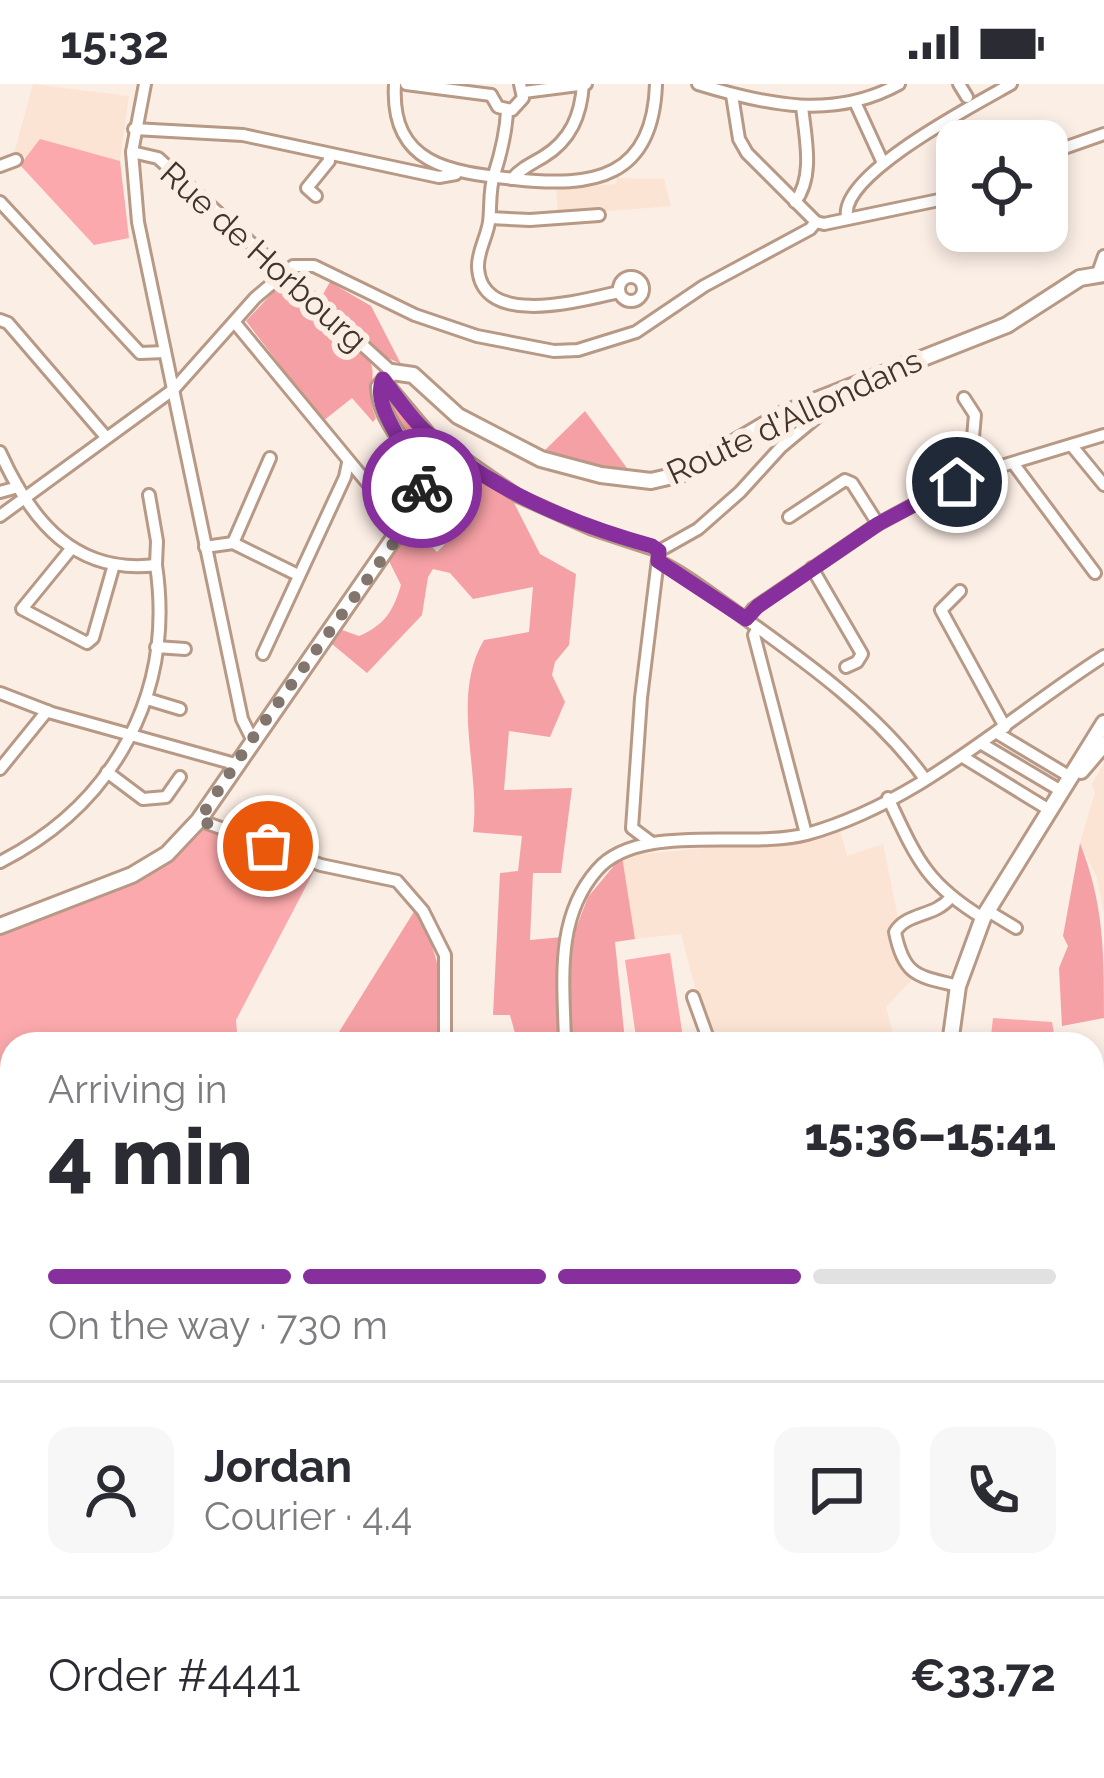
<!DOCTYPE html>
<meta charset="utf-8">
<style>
body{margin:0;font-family:Raleway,sans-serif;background:#f7f7f7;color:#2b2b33;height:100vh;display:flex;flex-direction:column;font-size:45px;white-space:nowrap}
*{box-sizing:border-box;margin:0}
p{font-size:39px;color:#7c7c81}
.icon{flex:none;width:66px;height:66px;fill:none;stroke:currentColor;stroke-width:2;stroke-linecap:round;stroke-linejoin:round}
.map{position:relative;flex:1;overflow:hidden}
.sheet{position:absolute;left:0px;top:948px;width:1104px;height:747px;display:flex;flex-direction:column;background:#fff;border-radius:36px 36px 0 0;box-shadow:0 6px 18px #0003}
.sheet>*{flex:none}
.buttons{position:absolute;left:936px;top:36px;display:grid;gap:24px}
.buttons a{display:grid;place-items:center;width:132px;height:132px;border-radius:24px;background:#fff;box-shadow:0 6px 18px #0003;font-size:60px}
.pin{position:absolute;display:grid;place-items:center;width:102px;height:102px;color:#fff;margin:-51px;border:6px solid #fff;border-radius:50%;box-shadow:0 3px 12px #0007}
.courier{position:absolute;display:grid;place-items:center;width:120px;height:120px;margin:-60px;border:9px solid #862f9d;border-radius:50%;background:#fff;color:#222;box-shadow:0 3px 15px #0007}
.summary em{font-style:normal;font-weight:800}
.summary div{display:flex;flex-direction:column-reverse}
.summary{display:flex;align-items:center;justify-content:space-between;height:204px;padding:0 48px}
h1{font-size:78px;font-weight:800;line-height:90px}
.bar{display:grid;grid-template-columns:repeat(4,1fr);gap:18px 12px;align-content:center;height:144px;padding:0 48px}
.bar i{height:15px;border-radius:9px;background:#e1e1e2}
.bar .current{background:#862f9d}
.bar p{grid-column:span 4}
.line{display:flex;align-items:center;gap:30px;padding:0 48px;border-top:3px solid #e1e1e2}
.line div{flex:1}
.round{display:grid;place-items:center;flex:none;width:126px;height:126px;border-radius:24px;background:#f7f7f7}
.status{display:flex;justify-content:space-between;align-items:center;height:84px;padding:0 60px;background:#fff;direction:ltr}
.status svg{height:33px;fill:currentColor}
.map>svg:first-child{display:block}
.built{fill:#fce4d4}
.green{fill:#fba9ac}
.forest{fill:#f5a0a4}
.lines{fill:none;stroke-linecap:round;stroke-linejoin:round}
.minor-casing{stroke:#b79985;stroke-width:16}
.major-casing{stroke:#b79985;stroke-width:20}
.minor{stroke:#fff;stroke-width:10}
.major{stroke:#fff;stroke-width:14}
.done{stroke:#82756d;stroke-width:12;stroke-dasharray:0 21.6}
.route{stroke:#862f9d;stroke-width:15}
.labels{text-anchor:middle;stroke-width:12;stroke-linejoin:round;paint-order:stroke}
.street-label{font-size:33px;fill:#41342c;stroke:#fbeee5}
</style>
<div class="status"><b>15:32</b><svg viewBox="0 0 49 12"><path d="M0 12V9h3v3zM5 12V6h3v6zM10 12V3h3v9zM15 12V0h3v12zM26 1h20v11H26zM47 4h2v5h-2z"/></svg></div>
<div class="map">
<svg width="1104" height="1694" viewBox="0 0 1104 1694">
<rect width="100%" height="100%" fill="#fbeee5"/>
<g class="built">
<polygon points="33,0 129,12 120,77 40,56 31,70 18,78 13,73"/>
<polygon points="617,94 664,95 671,122 558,131 556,105 616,100"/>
<polygon points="1104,679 1104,831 1097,794 1080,759 1095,708 1092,700"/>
<polygon points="839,742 847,772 883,760 911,897 886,923 896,960 710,960 681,850 635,855 622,772 809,754"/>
</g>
<g class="green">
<polygon points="40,55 120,77 129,154 94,161 20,81"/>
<polygon points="199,743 315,785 236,936 238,960 12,960 12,1105 0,1103 0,849 86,815"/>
<polygon points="670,869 684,960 637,960 625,876"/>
<polygon points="993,934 1052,938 1056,960 990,960"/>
</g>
<g class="forest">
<polygon points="330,198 371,222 401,280 381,271 322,212"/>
<path d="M279 202 291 205 369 274C379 296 364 306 376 334L373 338 352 314 323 337 246 237Z"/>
<path d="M385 303 424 353 510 411 540 470 576 490 569 561 555 578 552 591 565 618 550 653 509 647 504 706 572 704 561 789H533L530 856 573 852 588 813 622 772 635 855 615 858 625 957 518 960 510 931H493L500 789 518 787 522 752 473 748C481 687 450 613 484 556L529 548 533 503 473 515 450 489 433 485 428 493 422 531 367 589 332 560 342 546 359 552C385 541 393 527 401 501L389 477 413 443 437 468 472 433C442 404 386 347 385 303Z"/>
<polygon points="585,327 632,391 543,368"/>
<path d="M1080 759C1104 821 1104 867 1104 934L1062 942 1059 884 1068 862 1063 852Z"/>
<path d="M415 826C446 882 440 898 439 960H356L339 948Z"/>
<polygon points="0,1103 12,1105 12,1683 366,1683 367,1694 0,1694"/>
<polygon points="700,1683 995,1683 1008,1694 692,1694"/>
</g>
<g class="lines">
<defs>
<g id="minor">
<polyline points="145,0 132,68 138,138 242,635 252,655"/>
<path d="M395 0C390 81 450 88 514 95 594 104 653 94 656 0"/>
<polyline points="406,0 491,11"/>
<path d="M698 0C766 21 834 36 899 0"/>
<polyline points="959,0 967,13"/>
<polyline points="524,8 586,0"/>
<polyline points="491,11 498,23 512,26 523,14 520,0"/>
<polyline points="732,11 739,55 747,69 816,138"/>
<polyline points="855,18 883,79"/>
<path d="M507 27C506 50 501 69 494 91 489 106 491 123 489 138 487 153 477 168 478 184 482 245 583 216 619 208"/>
<polyline points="134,45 243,51 439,93 456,90"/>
<polyline points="132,68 158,74 392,288"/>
<polyline points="1047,70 1104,50"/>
<polyline points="0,82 16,76"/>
<path d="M512 95C520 85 531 80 543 73 571 56 581 31 583 0"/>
<polyline points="316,112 307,104 329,77 329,70"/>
<polyline points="0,118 140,269 165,268"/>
<path d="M795 118C815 92 805 53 802 22"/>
<path d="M847 132C840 90 976 20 1011 0"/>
<polyline points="490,134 530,136 599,131"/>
<polyline points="1098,189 1104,172"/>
<circle cx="631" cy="205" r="12"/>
<polyline points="0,236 8,239 106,353"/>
<polyline points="236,240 374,407"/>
<polyline points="383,295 430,351 518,412 592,445 659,467"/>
<polyline points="964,314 975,331 972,364 987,387"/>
<polyline points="1072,362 1104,401"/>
<path d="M0 368C31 437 75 491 156 481 175 608 115 720 0 778"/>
<polyline points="1013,379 1095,489"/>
<polyline points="0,408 18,403"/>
<polyline points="149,411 157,457 156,481"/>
<polyline points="0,432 174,305 255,214 293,182 314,182 415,231 477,252 554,267 578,266 636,248 704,202 810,145 816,138 824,140 939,116 957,107"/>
<polyline points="789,433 845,396 852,399 878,440"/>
<polyline points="233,459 270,374"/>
<polyline points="205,463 233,459 298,491"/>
<polyline points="71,465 22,525 87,559 93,554 113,484"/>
<path d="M658 477C686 490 710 510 736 528 803 576 877 628 925 695"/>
<polyline points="812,484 862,570 857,578 846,583"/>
<polyline points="960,507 941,526 1005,643"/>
<polyline points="746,535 753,525 878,440 965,393 1104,351"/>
<polyline points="758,544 754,551 806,750"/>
<polyline points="156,563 185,565"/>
<polyline points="263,570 345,393 348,379"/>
<polyline points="0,609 52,629 235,680"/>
<polyline points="147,615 180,625"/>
<polyline points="997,649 1072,694"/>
<polyline points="982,660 1063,708"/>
<polyline points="963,673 1051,727"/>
<polyline points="0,685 47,627"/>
<polyline points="107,688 143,715 166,713 180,693"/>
<path d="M888 714C916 773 925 799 983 834"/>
<polyline points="199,736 321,781 397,797 423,827 445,871 445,960"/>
<polyline points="652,759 632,744 641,614 659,467 698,445 740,408 781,363 836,317 842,306"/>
<path d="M950 814C935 833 907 828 895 848 904 893 918 892 958 902"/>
<polyline points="988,827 1016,844"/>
<polyline points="693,913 710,960"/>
<path d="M565 960C564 900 554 835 597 786 639 737 747 766 807 750 921 718 1008 633 1104 572"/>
<polyline points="1092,1236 1104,1248"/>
<polyline points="1092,1363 1104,1375"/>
<polyline points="1092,1402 1104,1393"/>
<polyline points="1092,1498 1104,1509"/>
<polyline points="428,1683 434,1694"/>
<polyline points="629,1683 632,1694"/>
<polyline points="1030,1683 1043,1694"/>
<polyline points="515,1694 519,1683"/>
</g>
<g id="major">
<polyline points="1081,687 1104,660"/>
<path d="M0 842 132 791 167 770 199 736 416 422C432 370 381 351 379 303L392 288 413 291 458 332 541 375 601 391 651 397 681 390 779 332 814 317 1007 241 1080 194 1104 190"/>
<polyline points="950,960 958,902 983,834 1104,639"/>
<polyline points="1092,1133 1104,1142"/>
</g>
</defs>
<use href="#minor" class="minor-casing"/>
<use href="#major" class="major-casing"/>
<use href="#minor" class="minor"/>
<use href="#major" class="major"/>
</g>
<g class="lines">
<polyline class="done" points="268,762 199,736 252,655 403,446 422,404"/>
<path class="route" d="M422 404C416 369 369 326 383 295 396 312 409 332 425 347 489 405 569 439 652 462L659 467 658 477 746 535 758 522 878 440 957 398"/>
</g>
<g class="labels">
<g class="street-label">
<text transform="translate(264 172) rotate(42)" y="12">Rue de Horbourg</text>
<text transform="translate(794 332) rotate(-25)" y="12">Route d'Allondans</text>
</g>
</g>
</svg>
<div class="buttons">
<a><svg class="icon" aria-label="locate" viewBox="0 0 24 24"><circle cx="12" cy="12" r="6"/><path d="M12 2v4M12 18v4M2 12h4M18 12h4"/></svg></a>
</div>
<div class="pin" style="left:268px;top:762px;background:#ea580c"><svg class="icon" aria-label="bag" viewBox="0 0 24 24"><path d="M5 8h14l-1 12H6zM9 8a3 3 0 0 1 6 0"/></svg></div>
<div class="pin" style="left:957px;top:398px;background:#1f2937"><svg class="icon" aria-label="home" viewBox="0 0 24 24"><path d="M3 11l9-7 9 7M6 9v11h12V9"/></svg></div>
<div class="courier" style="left:422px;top:404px"><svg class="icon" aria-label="bike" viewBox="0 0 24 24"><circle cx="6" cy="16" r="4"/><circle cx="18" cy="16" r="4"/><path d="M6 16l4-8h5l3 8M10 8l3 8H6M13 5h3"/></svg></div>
<section class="sheet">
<div class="summary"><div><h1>4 min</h1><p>Arriving in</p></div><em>15:36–15:41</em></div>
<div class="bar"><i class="current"></i><i class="current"></i><i class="current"></i><i></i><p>On the way · 730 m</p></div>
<div class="line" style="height:216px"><a class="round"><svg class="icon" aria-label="person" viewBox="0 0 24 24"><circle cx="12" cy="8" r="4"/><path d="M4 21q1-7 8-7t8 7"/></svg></a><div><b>Jordan</b><p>Courier · 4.4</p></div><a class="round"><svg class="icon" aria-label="chat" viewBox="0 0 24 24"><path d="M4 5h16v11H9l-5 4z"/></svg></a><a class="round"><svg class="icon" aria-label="phone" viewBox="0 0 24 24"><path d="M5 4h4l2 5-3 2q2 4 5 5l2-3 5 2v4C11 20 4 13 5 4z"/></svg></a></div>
<div class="line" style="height:156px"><div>Order #4441</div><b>€33.72</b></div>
</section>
</div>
